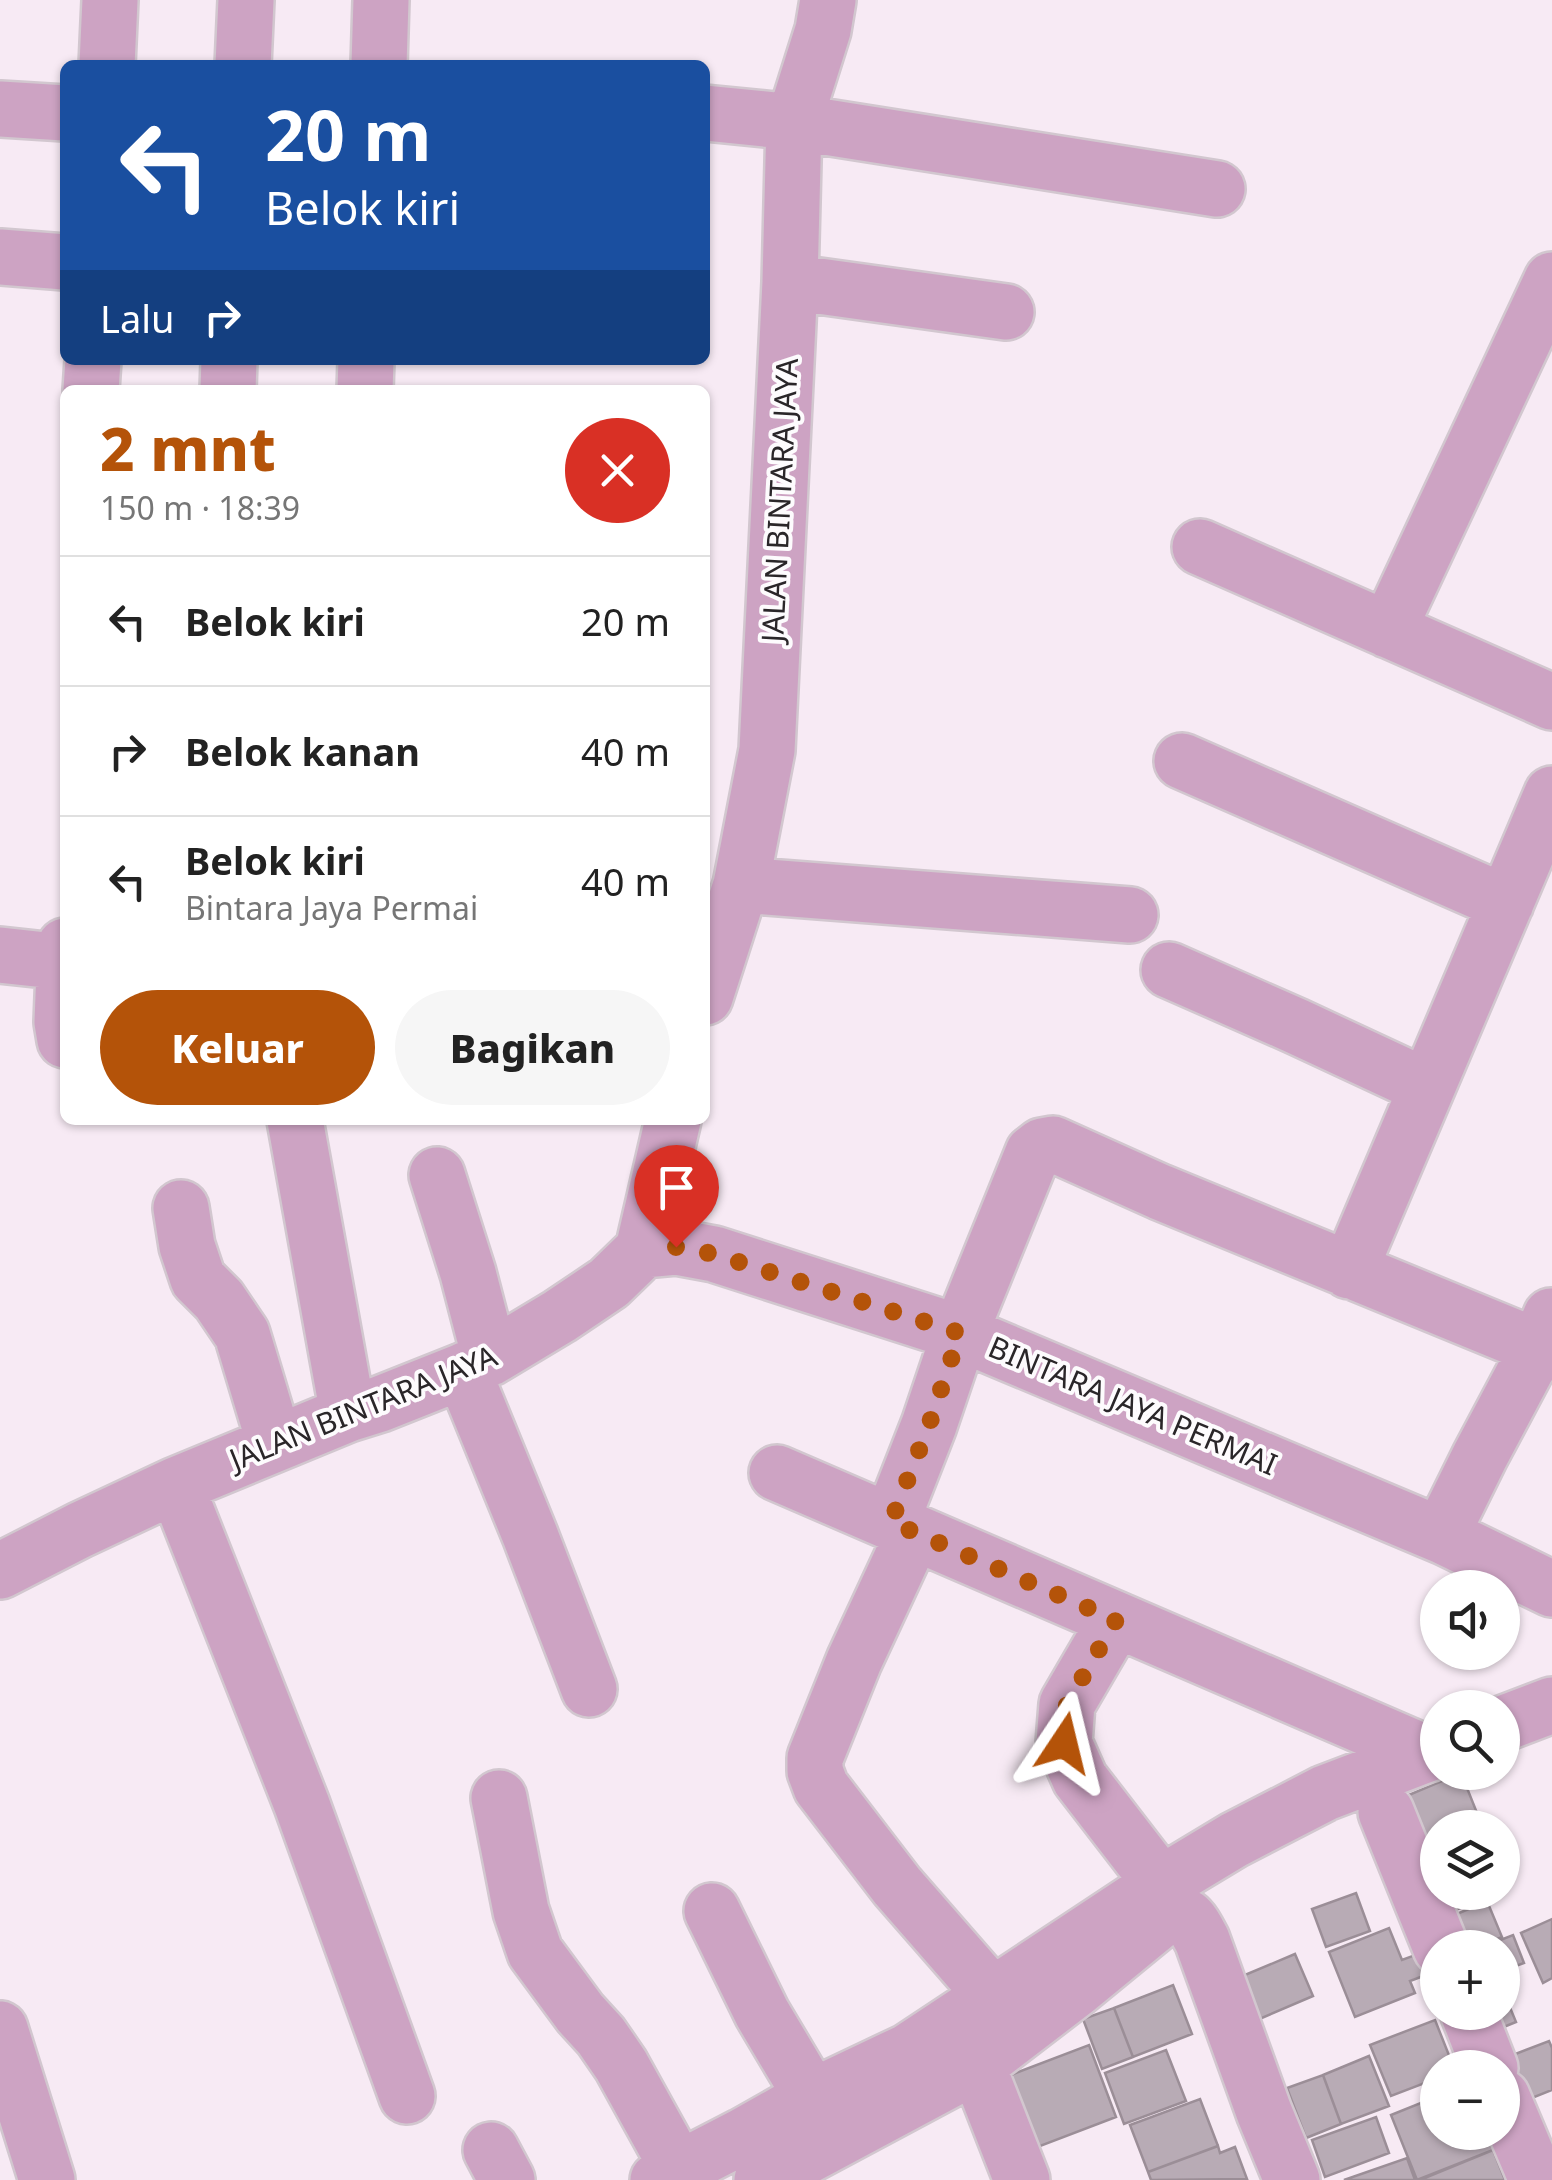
<!DOCTYPE html>
<html lang="id">
<meta charset="utf-8">
<style>
:root{--surface:#fff;--page:#f6f6f6;--text:#222;--muted:#767676;--line:#e0e0e0;--accent:#b45309}
body{margin:0;font-family:"Noto Sans",sans-serif;background:var(--page);color:var(--text);height:100vh;display:flex;flex-direction:column;font-size:38px;white-space:nowrap}
*{box-sizing:border-box;margin:0}
p{font-size:32px;color:var(--muted)}
.icon{flex:none;width:55px;height:55px;fill:none;stroke:currentColor;stroke-width:2;stroke-linecap:round;stroke-linejoin:round}
.map{position:relative;flex:1;overflow:hidden}
.drawer{position:absolute;left:60px;top:385px;width:650px;height:740px;display:flex;flex-direction:column;background:var(--surface);border-radius:15px;box-shadow:0 2px 8px #0004}
.drawer>*{flex:none}
.guide{position:absolute;left:60px;top:60px;width:650px;height:305px;border-radius:15px;box-shadow:0 2px 8px #0004;background:#1a4fa0;color:#fff;overflow:hidden}
.controls{position:absolute;left:1420px;top:1570px;display:grid;gap:20px}
.controls a{display:grid;place-items:center;width:100px;height:100px;border-radius:50%;background:var(--surface);box-shadow:0 2px 8px #0004;font-size:50px}
.pin{position:absolute;display:grid;place-items:center;width:85px;height:85px;color:#fff;margin:-102px -42px;border-radius:50% 50% 50% 0;rotate:-45deg;box-shadow:0 0 10px #0007}
.pin .icon{rotate:45deg}
.me{position:absolute;width:110px;margin:-55px;rotate:10deg;stroke-linejoin:round;filter:drop-shadow(0 0 8px #0008)}
.turn{display:flex;align-items:center;gap:35px;height:210px;padding:0 40px;font-size:45px}
.turn .icon{width:130px;height:130px;stroke-width:2.5}
.turn b{display:block;font-size:70px;line-height:85px}
.then{display:flex;align-items:center;height:95px;padding:0 40px;background:#0003;gap:20px;font-size:38px}
.round{display:grid;place-items:center;flex:none;width:105px;height:105px;border-radius:52px;background:var(--page)}
.overview{display:flex;align-items:center;justify-content:space-between;height:170px;padding:0 40px}
h1{font-size:60px;font-weight:800;line-height:75px;color:var(--accent)}
.button{display:flex;gap:20px;margin-top:auto;padding:20px 40px}
.button a{flex:1;height:115px;border-radius:60px;background:var(--accent);color:#fff;font-size:40px;font-weight:800;line-height:115px;text-align:center}
.button a+a{background:var(--page);color:var(--text)}
ul{padding:0;list-style:none}
li{display:flex;align-items:center;gap:30px;height:130px;padding:0 40px;border-top:2px solid var(--line)}
li div{flex:1}
li b{display:block;font-size:38px}
li em{font-style:normal}
.map>svg:first-child{display:block}
.building{fill:#b8abb5;stroke:#9b8e97;stroke-width:2.5}
.lines{fill:none;stroke-linecap:round;stroke-linejoin:round}
.minor-casing{stroke:#d2c7cf;stroke-width:60}
.minor{stroke:#cda3c3;stroke-width:55}
.route{stroke:#b45309;stroke-width:18;stroke-dasharray:0 32.4}
.labels{text-anchor:middle;dominant-baseline:central;stroke-width:8;stroke-linejoin:round;paint-order:stroke}
.street-label{font-size:30px;fill:#2a2629;stroke:#fdfbfd}
</style>
<div class="map">
<svg width="1552" height="2180" viewBox="0 0 1552 2180">
<rect width="100%" height="100%" fill="#f7eaf4"/>
<!-- building -->
<path class="building" d="M1461,1773l22,55h-45v32l-15,6 -26,-66z
M1438,1892h20l5,15 -25,10z
M1458,1892h42l-37,15z
M1356,1893l14,38 -44,16 -14,-38z
M1487,1901l15,36 -26,11h-21l-12,-28z
M1552,1919v59l-9,5 -22,-50z
M1389,1928l13,32 16,-6 8,21 -16,6 5,12 -60,24 -26,-65z
M1513,1935l11,28 -22,8v-23h-22z
M1295,1954l18,42 -63,27 -17,-43z
M1173,1985l19,49 -59,23 -19,-49z
M1502,1988l14,34 -27,11 -8,-21h21z
M1114,2008l19,49 -31,12 -19,-50z
M1435,2020l19,48h-16v10l-47,18 -21,-51z
M1549,2041l3,7v42l-30,12 -17,-44z
M1089,2045l27,72 -81,31 -27,-72z
M1166,2050l20,51 -62,23 -19,-51z
M1369,2056l20,50 -48,18 -18,-49z
M1323,2075l18,49 -35,14 -19,-50z
M1438,2096v36h48l7,18 -76,30 -26,-65z
M1200,2099l18,47 -70,26 -18,-47z
M1376,2117l13,36 -64,24 -13,-37z
M1218,2146l2,7 15,-6 12,32 -96,1 -3,-8z
M1493,2150l12,30h-85z
M1407,2158l8,22h-71z"/>
<g class="lines">
<defs>
<path id="minor" d="M107,65l3,-65
M243,65l3,-65
M379,65l2,-65
M0,109l65,4
M705,113l89,9 423,67
M0,257l65,5
M790,282l216,30
M91,390l2,-30
M228,390l1,-30
M365,390l1,-30
M1200,547l352,155
M1388,630l164,-350
M1182,761l324,142
M741,885l389,30
M65,946l-3,76 3,18
M0,955l64,7
M1169,970l127,56 131,61
M705,997l36,-112 26,-135 23,-468 4,-160 29,-92 5,-30
M295,1120l53,294
M437,1175l31,98 22,85
M181,1208l6,38 11,33 21,21 23,34 33,110
M643,1250l33,-3 38,7 246,79 485,204 107,52
M1349,1271l203,-477
M463,1371l67,164 59,154
M777,1473l651,281
M176,1485l126,320 105,291
M891,1522l38,-97 31,-92 73,-180 9,-7 11,-2 107,48 392,161
M914,1532l-60,129 -39,97v13l6,16 76,99 96,110
M1441,1535l39,-79 58,-109 13,-31
M0,1571l80,-41 96,-45 172,-71 32,-10 83,-33 27,-13 70,-42 49,-33 34,-33 30,-130
M1116,1620l-49,84 -3,39 16,36 81,105
M1502,1724l50,-19
M499,1798l22,113 14,41 45,61 21,23 20,29 58,105
M1386,1812l55,136
M712,1911l50,102 50,84
M1468,2012l22,56
M0,2029l47,151
M977,2065l45,115
M1502,2097l35,83
M491,2150l16,30
M658,2180l85,-44 69,-39 97,-46 252,-167 73,-44 91,-47 113,-43
M762,2180l215,-115 98,-75 89,-73c22,-10 28,5 38,23l62,172 28,68"/>
</defs>
<!-- minor casing -->
<use href="#minor" class="minor-casing"/>
<!-- minor -->
<use href="#minor" class="minor"/>
</g>
<g class="lines">
<!-- route -->
<path class="route" d="M676,1247l38,7 246,79 -31,92 -38,97 225,98 -49,84 -3,39"/>
</g>
<g class="labels">
<!-- street labels -->
<g class="street-label">
<text transform="translate(779 500) rotate(-87)">JALAN BINTARA JAYA</text>
<text transform="translate(1133 1405) rotate(23)">BINTARA JAYA PERMAI</text>
<text transform="translate(363 1407) rotate(-22)">JALAN BINTARA JAYA</text>
</g>
</g>
</svg>
<div class="controls">
<a><svg class="icon" aria-label="sound" viewBox="0 0 24 24"><path d="M4 9h4l5-4v14l-5-4H4zM17 9q2 3 0 6"/></svg></a>
<a><svg class="icon" aria-label="search" viewBox="0 0 24 24"><circle cx="10" cy="10" r="6"/><path d="M15 15l6 6"/></svg></a>
<a><svg class="icon" aria-label="layers" viewBox="0 0 24 24"><path d="M12 4l9 5-9 5-9-5zM3 14l9 5 9-5"/></svg></a>
<a>+</a>
<a>−</a>
</div>
<div class="pin" style="left:676px;top:1247px;background:#d93025"><svg class="icon" aria-label="arrive" viewBox="0 0 24 24"><path d="M6 21V4h12l-3 4 3 4H6"/></svg></div>
<svg class="me" style="left:1064px;top:1743px" viewBox="-20 -20 40 40"><path d="M0-17L14 15 0 8-14 15z" fill="#b45309" stroke="#fff" stroke-width="4"/></svg>
<div class="guide">
<div class="turn"><svg class="icon" aria-label="left" viewBox="0 0 24 24"><path d="M17 20v-9H6M10 6l-5 5 5 5"/></svg><div><b>20 m</b>Belok kiri</div></div>
<div class="then">Lalu<svg class="icon" aria-label="right" viewBox="0 0 24 24"><path d="M7 20v-9h11M14 6l5 5-5 5"/></svg></div>
</div>
<section class="drawer">
<div class="overview"><div><h1>2 mnt</h1><p>150 m · 18:39</p></div><a class="round" style="background:#d93025;color:#fff"><svg class="icon" aria-label="close" viewBox="0 0 24 24"><path d="M6 6l12 12M18 6L6 18"/></svg></a></div>
<ul>
<li><svg class="icon" aria-label="left" viewBox="0 0 24 24"><path d="M17 20v-9H6M10 6l-5 5 5 5"/></svg><div><b>Belok kiri</b></div><em>20 m</em></li>
<li><svg class="icon" aria-label="right" viewBox="0 0 24 24"><path d="M7 20v-9h11M14 6l5 5-5 5"/></svg><div><b>Belok kanan</b></div><em>40 m</em></li>
<li><svg class="icon" aria-label="left" viewBox="0 0 24 24"><path d="M17 20v-9H6M10 6l-5 5 5 5"/></svg><div><b>Belok kiri</b><p>Bintara Jaya Permai</p></div><em>40 m</em></li>
</ul>
<div class="button"><a>Keluar</a><a>Bagikan</a></div>
</section>
</div>
